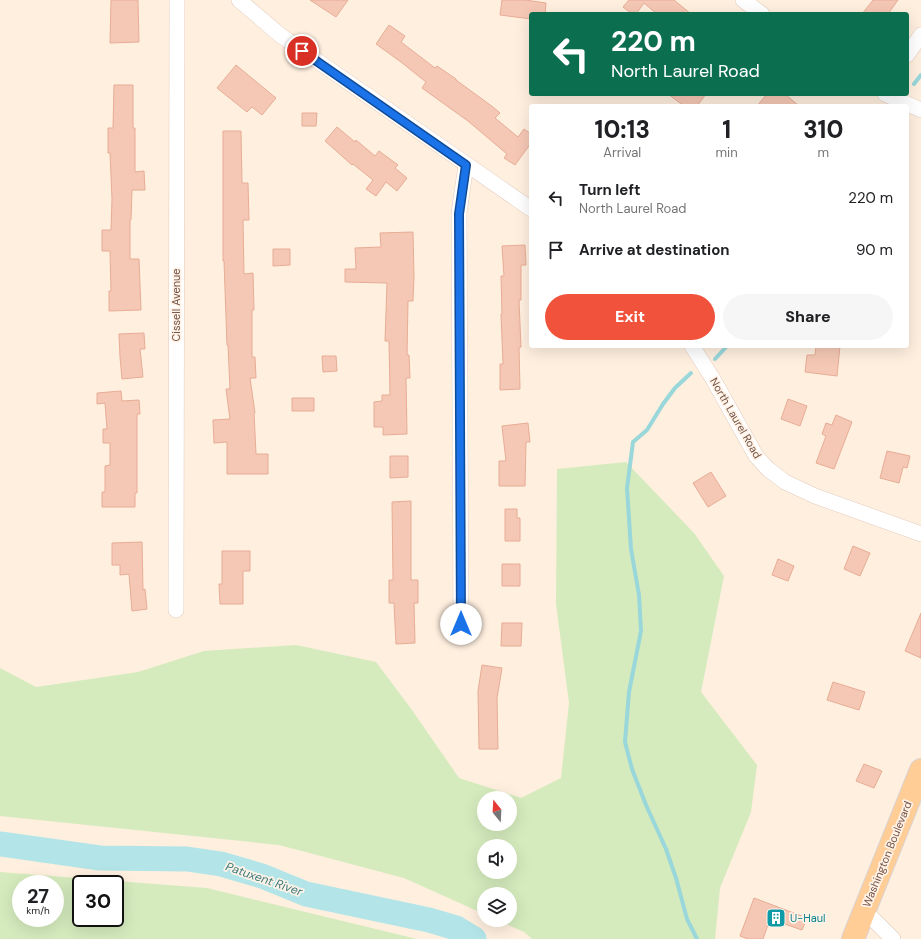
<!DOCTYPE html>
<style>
:root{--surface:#fff;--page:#f6f6f6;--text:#202124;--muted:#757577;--accent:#f0523c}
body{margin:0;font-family:"DM Sans",sans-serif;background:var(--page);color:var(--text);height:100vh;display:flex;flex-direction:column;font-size:15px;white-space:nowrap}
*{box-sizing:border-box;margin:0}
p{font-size:13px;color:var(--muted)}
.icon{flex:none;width:22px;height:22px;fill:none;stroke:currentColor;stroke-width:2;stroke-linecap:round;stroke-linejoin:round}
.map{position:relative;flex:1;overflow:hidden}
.details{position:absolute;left:529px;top:104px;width:380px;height:244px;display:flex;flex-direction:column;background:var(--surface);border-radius:4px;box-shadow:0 4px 16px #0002}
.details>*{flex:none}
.guide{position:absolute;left:529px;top:12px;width:380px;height:84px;border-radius:4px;box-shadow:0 4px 16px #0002;background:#0b6e4f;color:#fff;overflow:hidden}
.needle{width:26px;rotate:342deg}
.buttons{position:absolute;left:477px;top:791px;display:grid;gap:8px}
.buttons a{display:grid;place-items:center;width:40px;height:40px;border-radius:50%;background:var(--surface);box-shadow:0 4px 16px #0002;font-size:20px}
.speed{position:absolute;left:12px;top:875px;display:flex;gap:8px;font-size:20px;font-weight:700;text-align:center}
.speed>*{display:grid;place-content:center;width:52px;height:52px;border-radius:50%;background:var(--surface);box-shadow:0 4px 16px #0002;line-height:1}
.speed small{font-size:10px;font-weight:400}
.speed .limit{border:2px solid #111;border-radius:6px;background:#fff;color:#111}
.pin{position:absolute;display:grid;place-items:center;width:34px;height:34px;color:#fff;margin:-17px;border:2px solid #fff;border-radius:50%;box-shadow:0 1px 4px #0007}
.me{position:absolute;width:44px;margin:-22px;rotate:0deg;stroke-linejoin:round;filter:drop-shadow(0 0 3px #0008)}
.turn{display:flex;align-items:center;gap:14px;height:84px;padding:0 16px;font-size:18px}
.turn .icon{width:52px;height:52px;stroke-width:2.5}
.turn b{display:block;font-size:28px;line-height:34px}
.eta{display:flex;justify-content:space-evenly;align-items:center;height:68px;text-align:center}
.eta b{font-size:24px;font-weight:800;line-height:28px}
.cta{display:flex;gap:8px;margin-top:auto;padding:8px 16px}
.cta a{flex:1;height:46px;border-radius:24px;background:var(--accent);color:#fff;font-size:16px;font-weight:800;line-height:46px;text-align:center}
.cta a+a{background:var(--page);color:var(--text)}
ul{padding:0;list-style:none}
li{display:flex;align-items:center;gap:12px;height:52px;padding:0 16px}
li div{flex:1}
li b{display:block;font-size:15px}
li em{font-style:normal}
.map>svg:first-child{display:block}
.green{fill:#d5ebbd;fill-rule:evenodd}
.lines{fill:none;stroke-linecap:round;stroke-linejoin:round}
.stream{stroke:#99d7da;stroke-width:4}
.river{stroke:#b3e5e8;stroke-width:25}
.building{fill:#f5c8b5;stroke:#e8ac95}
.street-casing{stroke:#e4ccbe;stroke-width:16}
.primary-casing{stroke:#dbd2cf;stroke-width:24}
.street{stroke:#fff;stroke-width:15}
.primary{stroke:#ffcd95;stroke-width:22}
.route-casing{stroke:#114b97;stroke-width:10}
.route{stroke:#1a73e8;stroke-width:7}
.labels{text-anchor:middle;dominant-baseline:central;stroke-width:3.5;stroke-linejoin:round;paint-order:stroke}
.street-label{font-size:11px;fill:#755246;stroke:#fff3e7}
.culture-label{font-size:11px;fill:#0d838f;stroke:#fff3e7;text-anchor:start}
.water-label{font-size:12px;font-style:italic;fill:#39787c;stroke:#fff3e7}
</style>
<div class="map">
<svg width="921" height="939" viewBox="0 0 921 939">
<rect width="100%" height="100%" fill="#feefdf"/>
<!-- green -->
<path class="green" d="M626,462l68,71 30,43 -23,116 56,73 -6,47 -31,76 -5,51h-183l-8,-7 -27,-12h13v-26h-26v20l-80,-36 -125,-33 -279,-29v-148l36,19 102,-15 66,-21 92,-6 80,17 36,48 47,68 62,20 40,-20 8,-75 -13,-99 1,-135zM484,798h26v26h-26zM484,846h26v26h-26z
M0,872l207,16 210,51h-417zM21,884h34v34h-34zM81,884h34v34h-34z"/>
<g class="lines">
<!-- stream -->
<path class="stream" d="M914,84l7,-9
M715,359l12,-13
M691,373l-16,15 -12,16 -16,26 -14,12 -6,46 4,61 8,46 2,36 -12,61 -4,50 7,27 14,36 20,44 10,29 11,41 10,20"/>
<!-- river -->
<path class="river" d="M0,844l100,14 87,1 34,5 41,12 44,18 123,26 27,8 18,11"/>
</g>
<!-- building -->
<path class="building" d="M111,0h27l1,42 -29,1z
M310,0h38l-12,17z
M502,0h23l21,3 -1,11h-14v5l-31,-4z
M629,0h45l17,14h-34l-13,-11 -8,11h-4l-9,-7z
M873,0h25l-10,14h-26z
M389,25l16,11 -4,6 34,26 2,-2 19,13v1l37,27 7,6 -5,5 23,19 6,-8 7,5v9l-16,22 -11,-7 3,-4 -39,-33 -46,-33 4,-6 -25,-20 -25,-18z
M236,65l40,33 -14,17 -10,-8 -5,5 -30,-24z
M114,85h19v43h2v44l9,-1 1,19h-13l-1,30h-1v39h9l2,51 -32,1v-20h2l-1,-40h-8v-21h9l1,-31 -2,-46h-2v-25h5z
M668,94h38l-9,12h-13z
M767,94h18l14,12h-42z
M302,113h15l-1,13h-14z
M337,127l18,15 1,-2 19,16 4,-5 19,14 -3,3 12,10 -10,13 -11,-9 -10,14 -10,-7 7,-9 -20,-16 -1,1 -27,-24z
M223,131h18l1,52h6l1,37h-6l1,54 9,-1 1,37h-2v47h3l1,21h-6l5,35h-1l2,41h12v20h-41v-32l-13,1 -1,-23 17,-1 -4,-30h4l-2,-44h-1l-3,-84h-1z
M413,232l1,44 -1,25h-5l-1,54h2l1,23h-4l1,56 -24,1v-8h-9v-25l8,-1v-6h8l-1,-54h-4l2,-58 -42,-1v-13h11l-1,-21 26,-1 -1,-14z
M525,245l1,20h-5v35h-2l2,47 -2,1 1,41 -20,1v-26h3l-2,-50h1l-1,-38h3l-2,-30z
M273,249h17v16l-17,1z
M144,333l1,16h-5l3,28 -21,2 -2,-22 -1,-23z
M816,346h24l-3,30 -32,-4 2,-17h8z
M322,356h14l1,15 -14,1z
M121,391l1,10 17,-1 1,14h-3v79h-2v14h-33v-15h3v-26l5,-1v-22h-7v-14h4l-2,-26 -8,1v-11z
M292,398h22v13h-22z
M788,399l19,7 -7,20 -19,-7z
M836,415l16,7 -18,47 -18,-6 10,-27 -4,-2 4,-11 6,2z
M528,423l2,19h-4l-1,44h-26v-25h7l-4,-35z
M887,451l23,5 -3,12 -4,-1 -4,16 -19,-5z
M390,456h18v21l-18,1z
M711,472l15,24 -18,11 -15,-24z
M411,501v79h7v23h-4l1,40 -19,1 -2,-41h-5v-23h4l-1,-78z
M505,509h12v9h3v23h-15z
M142,542l1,48 2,-1 2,20 -15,2 -3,-37 -9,1v-10h-8v-22z
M853,546l17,7 -10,23 -16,-7z
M222,551h28v20h-7v33h-23l-1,-20h3z
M778,559l16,7 -6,15 -16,-6z
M502,564h18v22h-18z
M921,613v45l-16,-7z
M502,623h20l-1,23h-20z
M482,665l20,3 -5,30 1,51h-19l-1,-58z
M833,682l32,10 -6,18 -32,-10z
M864,764l18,7 -8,17 -18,-7z
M754,898l53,20 -5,12 -32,-11 -7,20h-15l-8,-3z"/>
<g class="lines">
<defs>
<path id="street" d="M239,0l41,35 251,174
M743,0l19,14
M907,55l14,-20
M885,94l36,16
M692,346l21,33 43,77 12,13 17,13 30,14 106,38
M176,610l1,-610
M461,624l-2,-411 7,-48
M864,910l29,29"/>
<path id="primary" d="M853,939l68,-169"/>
</defs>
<!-- street casing -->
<use href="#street" class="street-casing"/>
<!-- primary casing -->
<use href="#primary" class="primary-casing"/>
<!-- street -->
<use href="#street" class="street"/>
<!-- primary -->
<use href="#primary" class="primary"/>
</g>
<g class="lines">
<defs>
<path id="route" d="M302,51l164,114 -7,49 2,410"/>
</defs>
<!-- route casing -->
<use href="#route" class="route-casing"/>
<!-- route -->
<use href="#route" class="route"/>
</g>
<!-- icons -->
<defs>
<symbol id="building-square" viewBox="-11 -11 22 22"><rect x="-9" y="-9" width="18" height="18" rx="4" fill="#0f9aa8" stroke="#fff3e7"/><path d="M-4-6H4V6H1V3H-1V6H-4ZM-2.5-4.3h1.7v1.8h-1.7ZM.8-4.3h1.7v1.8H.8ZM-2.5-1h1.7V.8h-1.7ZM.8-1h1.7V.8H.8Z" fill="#fff"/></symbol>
</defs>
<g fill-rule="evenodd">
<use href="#building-square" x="765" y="907" width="22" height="22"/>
</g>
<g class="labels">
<!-- street labels -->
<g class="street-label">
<text transform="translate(176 305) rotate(-90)">Cissell Avenue</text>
<text transform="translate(736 418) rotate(60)">North Laurel Road</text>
<text transform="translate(887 854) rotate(-68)">Washington Boulevard</text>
</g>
<!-- culture labels -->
<g class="culture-label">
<text x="790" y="918">U-Haul</text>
</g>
<!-- water labels -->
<g class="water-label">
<text transform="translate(264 879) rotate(19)">Patuxent River</text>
</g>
</g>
</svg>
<div class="buttons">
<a><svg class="needle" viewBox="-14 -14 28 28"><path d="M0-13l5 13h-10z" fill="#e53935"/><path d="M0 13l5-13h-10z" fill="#757577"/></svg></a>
<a><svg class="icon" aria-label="sound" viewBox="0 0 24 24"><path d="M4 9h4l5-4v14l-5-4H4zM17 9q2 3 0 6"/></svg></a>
<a><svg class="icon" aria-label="layers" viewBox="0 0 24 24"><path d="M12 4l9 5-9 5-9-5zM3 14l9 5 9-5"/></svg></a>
</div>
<div class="speed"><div>27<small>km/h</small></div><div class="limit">30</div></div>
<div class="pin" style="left:302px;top:51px;background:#d93025"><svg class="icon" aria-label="arrive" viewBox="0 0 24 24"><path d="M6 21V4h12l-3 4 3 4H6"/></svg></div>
<svg class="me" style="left:461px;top:624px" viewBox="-20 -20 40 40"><circle r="19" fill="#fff"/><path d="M0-13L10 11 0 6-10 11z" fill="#1a73e8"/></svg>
<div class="guide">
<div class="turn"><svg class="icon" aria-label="left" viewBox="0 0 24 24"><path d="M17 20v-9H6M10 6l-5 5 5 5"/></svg><div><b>220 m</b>North Laurel Road</div></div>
</div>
<section class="details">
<div class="eta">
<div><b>10:13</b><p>Arrival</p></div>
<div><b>1</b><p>min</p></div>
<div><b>310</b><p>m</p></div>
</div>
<ul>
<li><svg class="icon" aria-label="left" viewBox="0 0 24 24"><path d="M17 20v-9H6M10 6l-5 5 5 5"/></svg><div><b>Turn left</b><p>North Laurel Road</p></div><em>220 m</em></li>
<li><svg class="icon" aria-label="arrive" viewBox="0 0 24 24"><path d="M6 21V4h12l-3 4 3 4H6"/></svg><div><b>Arrive at destination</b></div><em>90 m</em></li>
</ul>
<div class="cta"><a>Exit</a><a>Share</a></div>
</section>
</div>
